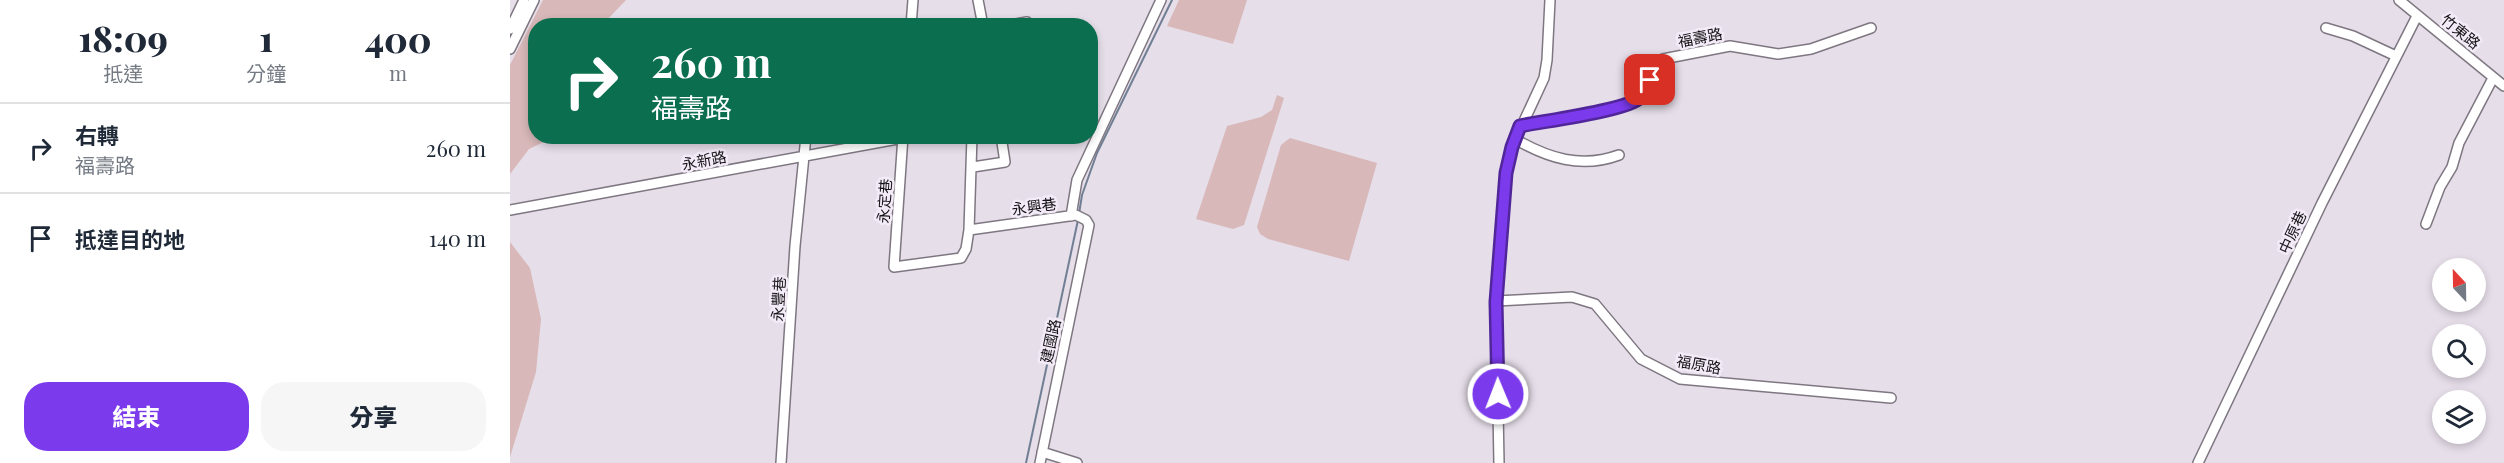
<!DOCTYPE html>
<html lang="zh-TW">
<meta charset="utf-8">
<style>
:root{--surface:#fff;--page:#f6f6f7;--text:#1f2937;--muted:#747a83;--line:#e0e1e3;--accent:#7c3aed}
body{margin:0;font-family:"Playfair Display","Noto Sans TC",serif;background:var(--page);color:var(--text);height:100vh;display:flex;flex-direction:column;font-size:22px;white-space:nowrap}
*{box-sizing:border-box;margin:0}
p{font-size:20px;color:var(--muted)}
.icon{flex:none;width:33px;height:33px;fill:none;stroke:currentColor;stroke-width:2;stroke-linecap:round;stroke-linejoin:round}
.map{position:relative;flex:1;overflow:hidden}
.side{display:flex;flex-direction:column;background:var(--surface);width:510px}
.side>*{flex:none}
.top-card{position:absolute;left:18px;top:18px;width:570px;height:126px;border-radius:24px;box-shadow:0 3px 9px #0003;background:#0b6e4f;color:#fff;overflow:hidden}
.needle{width:39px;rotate:338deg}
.controls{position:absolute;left:1922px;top:258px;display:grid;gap:12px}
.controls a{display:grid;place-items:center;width:54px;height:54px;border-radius:50%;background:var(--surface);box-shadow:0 3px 9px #0003;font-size:30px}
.pin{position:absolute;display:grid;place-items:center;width:51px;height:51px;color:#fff;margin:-26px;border-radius:12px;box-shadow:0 3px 9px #0006}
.me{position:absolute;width:66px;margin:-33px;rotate:359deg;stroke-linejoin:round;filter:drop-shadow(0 0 4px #0008)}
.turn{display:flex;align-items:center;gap:21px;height:126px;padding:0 24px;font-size:27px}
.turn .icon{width:78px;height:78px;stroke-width:2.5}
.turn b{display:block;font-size:42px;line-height:51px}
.eta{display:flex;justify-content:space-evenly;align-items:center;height:102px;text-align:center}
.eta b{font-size:36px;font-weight:800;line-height:42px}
.action{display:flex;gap:12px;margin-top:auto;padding:12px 24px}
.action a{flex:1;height:69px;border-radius:24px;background:var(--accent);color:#fff;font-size:24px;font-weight:800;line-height:69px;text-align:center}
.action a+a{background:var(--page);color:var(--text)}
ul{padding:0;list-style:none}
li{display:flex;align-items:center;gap:18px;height:90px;padding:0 24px;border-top:2px solid var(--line)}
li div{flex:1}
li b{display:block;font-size:22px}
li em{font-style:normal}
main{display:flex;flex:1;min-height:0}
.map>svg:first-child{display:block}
.green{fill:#d8b8b9}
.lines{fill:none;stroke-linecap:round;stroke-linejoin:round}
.stream{stroke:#707f94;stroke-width:2}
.minor-casing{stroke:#7e7781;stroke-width:12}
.minor{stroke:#fff;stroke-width:9}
.route-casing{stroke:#51269a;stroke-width:15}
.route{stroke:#7c3aed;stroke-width:10}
.labels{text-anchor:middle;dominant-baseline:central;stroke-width:5;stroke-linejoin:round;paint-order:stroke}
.street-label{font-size:15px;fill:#161317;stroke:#f3ebf7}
</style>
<main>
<section class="side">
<div class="eta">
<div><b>18:09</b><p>抵達</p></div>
<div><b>1</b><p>分鐘</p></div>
<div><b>400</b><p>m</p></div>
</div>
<ul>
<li><svg class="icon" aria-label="right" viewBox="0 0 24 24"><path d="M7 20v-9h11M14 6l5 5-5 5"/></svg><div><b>右轉</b><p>福壽路</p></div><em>260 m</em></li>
<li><svg class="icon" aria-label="arrive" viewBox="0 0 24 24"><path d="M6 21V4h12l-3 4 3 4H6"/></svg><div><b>抵達目的地</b></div><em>140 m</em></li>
</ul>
<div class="action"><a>結束</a><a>分享</a></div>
</section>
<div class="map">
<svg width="1994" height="463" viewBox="0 0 1994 463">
<rect width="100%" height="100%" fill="#e6dee9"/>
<!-- green -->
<path class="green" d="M33,0h83l-22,23 1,2 -69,1v110l18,1 -25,12 -19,25v-109z
M669,0h68l-14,44 -66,-18z
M767,95l7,3 -40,127 -11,4 -37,-10 31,-93 34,-9 11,-7z
M780,138l87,25 -28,98 -81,-22 -8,-5 -3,-7 24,-82z
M0,242l20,26 11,51 -5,53 -26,85z"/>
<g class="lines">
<!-- stream -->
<path class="stream" d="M569,214l3,-19 15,-42 75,-153
M516,463l52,-243"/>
<defs>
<path id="minor" d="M468,0l5,26
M1889,0l105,86
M401,26l2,-26
M493,26l24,-4
M1816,28l27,8 43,20
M0,29l14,-29
M0,49l24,-49
M1010,126c23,-4 103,-16 118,-28 12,-10 15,-27 25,-39l67,-13 48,8 33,-5 60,-21
M393,136l-9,131 67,-9 5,-9 3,-19
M462,136l-3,94 107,-15 10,5 3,5 -49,238
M1005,139c33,19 66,30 104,16
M463,167l32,-5 -4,-26
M0,210l393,-72
M561,216l6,-36 84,-180
M1916,224l14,-37 12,-20 7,-24 34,-65
M986,301l76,-4 23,7 46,55 39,20 211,19
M532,452l35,11
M271,463l14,-217 11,-110
M989,463l-3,-162 10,-128 6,-26 32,-69 3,-18 3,-60
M1688,463l124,-260 95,-187"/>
</defs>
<!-- minor casing -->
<use href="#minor" class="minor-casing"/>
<!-- minor -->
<use href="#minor" class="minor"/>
</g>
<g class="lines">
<defs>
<path id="route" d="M988,394l-2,-92 10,-129 6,-26 8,-21c24,-5 102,-15 118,-27 6,-5 9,-12 12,-19"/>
</defs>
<!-- route casing -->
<use href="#route" class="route-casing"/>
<!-- route -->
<use href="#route" class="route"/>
</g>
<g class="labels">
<!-- street labels -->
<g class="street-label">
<text transform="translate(1951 31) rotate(39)">竹東路</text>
<text transform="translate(1190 37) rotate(-11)">福壽路</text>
<text transform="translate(194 160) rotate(-11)">永新路</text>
<text transform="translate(374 201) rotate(-86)">永定巷</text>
<text transform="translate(524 206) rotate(-8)">永興巷</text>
<text transform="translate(1782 232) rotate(-65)">中原巷</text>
<text transform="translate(268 299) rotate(-87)">永豐巷</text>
<text transform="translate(540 341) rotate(-78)">建國路</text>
<text transform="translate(1189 364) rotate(10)">福原路</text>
</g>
</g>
</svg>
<div class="controls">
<a><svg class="needle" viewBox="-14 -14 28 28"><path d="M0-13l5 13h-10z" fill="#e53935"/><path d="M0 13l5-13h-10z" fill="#747a83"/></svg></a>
<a><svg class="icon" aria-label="search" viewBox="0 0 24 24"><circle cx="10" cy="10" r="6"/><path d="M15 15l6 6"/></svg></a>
<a><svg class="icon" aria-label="layers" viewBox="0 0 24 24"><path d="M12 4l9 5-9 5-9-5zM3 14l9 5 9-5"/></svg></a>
</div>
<div class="pin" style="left:1140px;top:80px;background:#d93025"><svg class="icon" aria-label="arrive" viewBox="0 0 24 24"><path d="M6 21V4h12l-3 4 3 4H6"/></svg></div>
<svg class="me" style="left:988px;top:394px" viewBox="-20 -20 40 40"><circle r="17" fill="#7c3aed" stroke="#fff" stroke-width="3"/><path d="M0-11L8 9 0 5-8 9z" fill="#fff"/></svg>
<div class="top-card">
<div class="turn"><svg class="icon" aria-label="right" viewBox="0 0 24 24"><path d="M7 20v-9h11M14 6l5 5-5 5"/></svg><div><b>260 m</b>福壽路</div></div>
</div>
</div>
</main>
